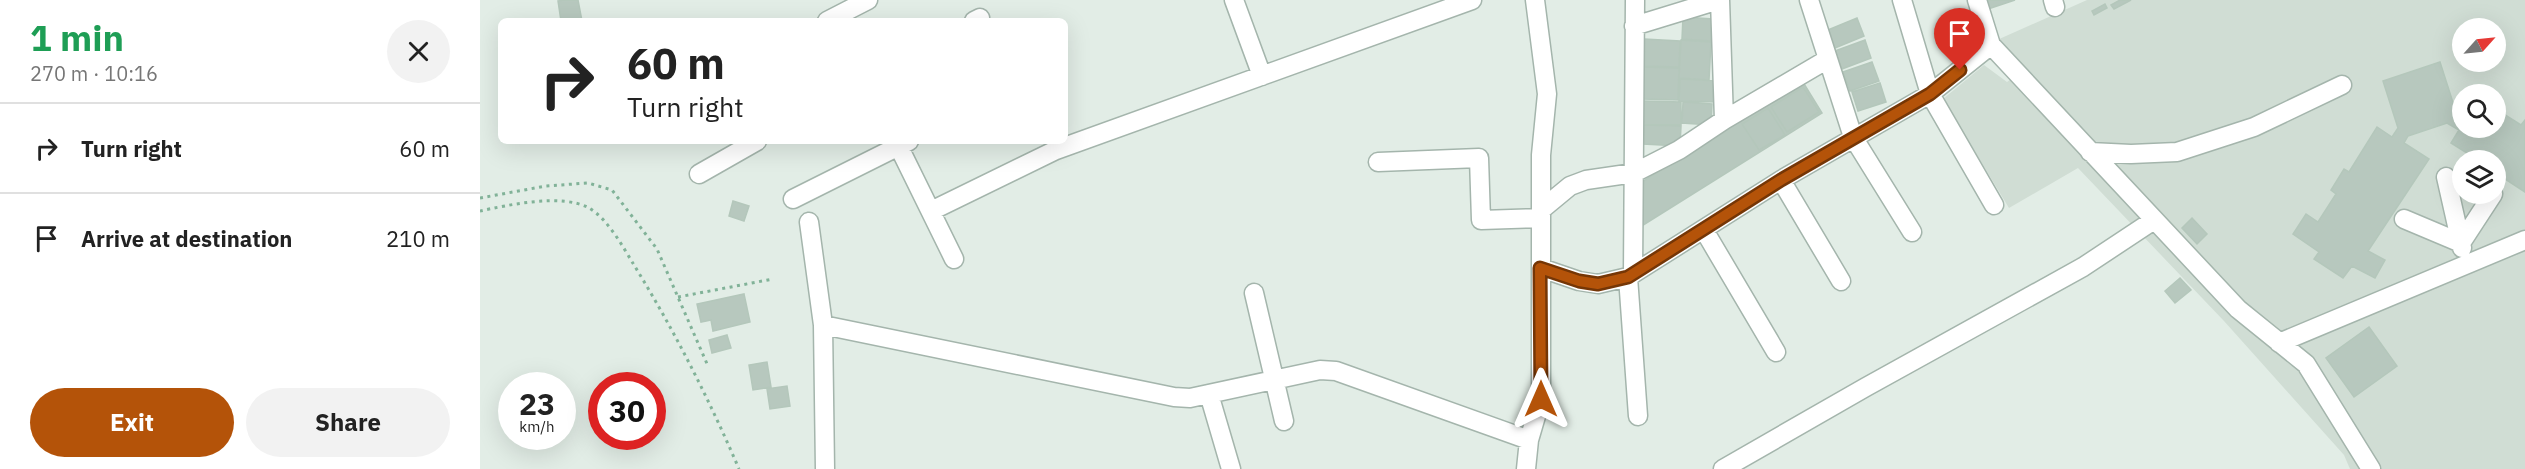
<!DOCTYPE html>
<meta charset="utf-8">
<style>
:root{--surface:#fff;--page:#f2f2f2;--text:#222;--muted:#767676;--line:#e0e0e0;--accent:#b45309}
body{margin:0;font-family:"IBM Plex Sans",sans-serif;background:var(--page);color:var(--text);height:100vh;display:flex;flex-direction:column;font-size:22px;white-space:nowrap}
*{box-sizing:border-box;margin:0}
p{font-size:20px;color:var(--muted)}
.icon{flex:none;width:33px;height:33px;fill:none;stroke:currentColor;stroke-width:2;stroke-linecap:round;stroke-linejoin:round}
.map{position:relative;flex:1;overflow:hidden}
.side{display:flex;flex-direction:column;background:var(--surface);width:480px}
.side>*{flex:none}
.guide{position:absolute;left:18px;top:18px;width:570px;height:126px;border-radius:9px;box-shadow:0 6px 24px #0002;background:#fff;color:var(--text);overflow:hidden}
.needle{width:39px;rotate:63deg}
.fabs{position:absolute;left:1972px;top:18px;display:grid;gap:12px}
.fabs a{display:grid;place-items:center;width:54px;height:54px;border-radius:50%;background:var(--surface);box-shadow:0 6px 24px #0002;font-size:30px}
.speed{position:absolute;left:18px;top:372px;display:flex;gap:12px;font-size:30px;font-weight:700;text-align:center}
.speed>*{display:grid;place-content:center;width:78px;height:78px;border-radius:50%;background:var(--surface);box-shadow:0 6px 24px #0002;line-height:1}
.speed small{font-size:15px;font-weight:400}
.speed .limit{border:9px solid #d22;background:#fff;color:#111}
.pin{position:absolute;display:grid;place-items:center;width:51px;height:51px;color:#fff;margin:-62px -26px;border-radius:50% 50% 50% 0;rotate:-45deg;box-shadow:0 0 6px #0007}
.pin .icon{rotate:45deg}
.me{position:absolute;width:66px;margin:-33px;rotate:0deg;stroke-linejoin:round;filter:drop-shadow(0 0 4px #0008)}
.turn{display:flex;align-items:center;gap:21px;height:126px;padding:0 30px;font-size:27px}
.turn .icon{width:78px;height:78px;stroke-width:2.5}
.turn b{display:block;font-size:42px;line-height:51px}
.round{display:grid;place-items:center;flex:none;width:63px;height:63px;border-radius:32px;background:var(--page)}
.head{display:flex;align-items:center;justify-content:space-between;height:102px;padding:0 30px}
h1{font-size:36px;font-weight:700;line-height:45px;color:#1e9e55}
.cta{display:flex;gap:12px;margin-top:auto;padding:12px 30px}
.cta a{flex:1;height:69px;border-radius:36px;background:var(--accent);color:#fff;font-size:24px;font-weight:700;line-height:69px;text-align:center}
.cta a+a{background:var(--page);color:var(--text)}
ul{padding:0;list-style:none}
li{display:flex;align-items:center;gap:18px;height:90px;padding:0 30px;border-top:2px solid var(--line)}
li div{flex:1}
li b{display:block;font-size:22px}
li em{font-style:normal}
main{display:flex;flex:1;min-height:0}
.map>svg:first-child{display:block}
.built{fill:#d0ddd4;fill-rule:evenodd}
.building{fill:#b7c8be;stroke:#b4c7bb;stroke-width:1.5}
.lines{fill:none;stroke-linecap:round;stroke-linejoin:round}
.minor-casing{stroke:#a4b5ac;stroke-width:21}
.path{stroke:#81b298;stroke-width:3;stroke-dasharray:3 4.5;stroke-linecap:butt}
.minor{stroke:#fff;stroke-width:18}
.route-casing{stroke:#753606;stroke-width:15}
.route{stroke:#b45309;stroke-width:10}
</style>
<main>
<section class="side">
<div class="head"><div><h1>1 min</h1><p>270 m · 10:16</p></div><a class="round"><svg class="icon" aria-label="close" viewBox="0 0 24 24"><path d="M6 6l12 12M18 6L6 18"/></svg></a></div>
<ul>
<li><svg class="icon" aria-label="right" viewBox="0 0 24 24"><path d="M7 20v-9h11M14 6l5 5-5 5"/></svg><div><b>Turn right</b></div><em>60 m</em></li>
<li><svg class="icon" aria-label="arrive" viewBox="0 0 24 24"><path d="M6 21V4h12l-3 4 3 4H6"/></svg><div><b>Arrive at destination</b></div><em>210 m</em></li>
</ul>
<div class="cta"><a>Exit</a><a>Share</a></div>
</section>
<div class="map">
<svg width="2045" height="469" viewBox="0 0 2045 469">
<rect width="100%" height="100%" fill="#e2ede6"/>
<!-- built -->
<path class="built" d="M1607,0h438v469h-175l-6,-14 -120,-134 -146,-153 -69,40 -66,-109 41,-34 23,17 14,-10 -24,-32zM1983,28h33v34h-33zM1983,94h33v34h-33zM1983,160h33v34h-33z"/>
<!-- building -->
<path class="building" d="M85,0h13l4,21h-21l-3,-20z
M1505,0h30l-27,9z
M1640,0h11l-17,9 -3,-4z
M1625,4l2,4 -13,7 -2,-4z
M1203,17l30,2 -2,22 -29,-2z
M1377,18l7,18 -29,12 -7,-18z
M1164,39l36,2 -1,26 -35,-1z
M1201,40l30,2 -2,38 -30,-2z
M1385,40l6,18 -29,11 -7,-18z
M1392,62l7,19 -29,10 -7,-19z
M1960,62l16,50 7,4v12h33v-19l25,16 4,-5v72l-29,-19v-13h-18l-27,-17 8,-13 -12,-7 -39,13 -4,7 25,16 -61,92 17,9 -10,18 -23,-12 -9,12 -29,-19 5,-7 -26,-18 13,-20 12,8 18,-28 -5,-4 13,-21 5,3 28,-45 15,10 6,-9 -15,-47z
M1163,67l36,1 -1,32 -36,-1z
M1200,79l38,2 -1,21 -38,-1z
M1321,79l21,34 -182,114 2,-45z
M1400,83l6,19 -28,9 -6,-19z
M1323,87l16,25 -32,20 -16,-25z
M1164,101l37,1v23h-38z
M1203,102l29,2 -1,21 -29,-2z
M1288,108l17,27 -26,15 -17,-26z
M1164,125l37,1 -1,20 -37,-2z
M253,201l16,5 -5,15 -15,-5z
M1712,218l15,16 -10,10 -15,-16z
M1700,278l11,12 -16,13 -10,-12z
M264,294l6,28 -37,9 -2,-11 -10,2 -4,-18z
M1889,327l28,39 -43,31 -28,-39z
M247,335l4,13 -19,5 -3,-13z
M287,362l4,25 -18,3 -4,-25z
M307,386l3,20 -20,3 -3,-20z"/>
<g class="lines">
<defs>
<path id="minor" d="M754,0l28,76
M1240,0l4,120
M1329,0l44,137 59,95
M1422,0l28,94 64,111
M1497,0l14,45 247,264 68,55 65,105
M1573,0l2,7
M347,21l41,-21
M494,21l6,-3
M1154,26l85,-26
M416,141l58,118
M1610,152l41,2 46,-2 77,-25 88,-42
M898,162l101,-4 2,62 60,-2
M219,174l58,-33
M1966,177l16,71
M1301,180l60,101
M313,199l116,-58
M1061,210l29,-24 16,-6 48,-7 45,-23 45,-30 104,-61
M451,211l125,-61 416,-150
M1924,219l57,24 32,-49
M329,222l14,103 2,144
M1224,230l72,122
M1061,268l38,13 19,3 30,-7 153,-97 149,-86 61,-49
M1153,274l2,-274
M1148,277l10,139
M774,293l30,128
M343,325l351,72 16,1 130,-28 16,1 193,69
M1799,343l246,-103
M729,394l22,75
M1046,469l3,-29 12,-41v-244l6,-61 -12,-94
M1243,469l143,-82 217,-120 71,-47"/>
</defs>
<!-- minor casing -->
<use href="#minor" class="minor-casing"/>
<!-- path -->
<path class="path" d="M0,198l66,-12 42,-3 24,7 45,59 51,117
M0,211c28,-6 82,-18 109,-3 19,11 34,39 45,57 40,65 75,134 105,204
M198,297l95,-18"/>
<!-- minor -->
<use href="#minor" class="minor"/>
</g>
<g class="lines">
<defs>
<path id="route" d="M1061,399l-1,-131 39,13 19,3 30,-7 153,-97 149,-86 30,-24"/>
</defs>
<!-- route casing -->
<use href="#route" class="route-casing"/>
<!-- route -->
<use href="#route" class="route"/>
</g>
</svg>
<div class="fabs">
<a><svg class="needle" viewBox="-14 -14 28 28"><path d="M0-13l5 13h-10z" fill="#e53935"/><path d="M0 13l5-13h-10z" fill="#767676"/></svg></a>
<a><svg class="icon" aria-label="search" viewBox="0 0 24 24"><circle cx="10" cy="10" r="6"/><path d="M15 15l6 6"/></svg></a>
<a><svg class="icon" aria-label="layers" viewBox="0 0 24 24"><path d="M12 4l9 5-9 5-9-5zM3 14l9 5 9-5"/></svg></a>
</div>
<div class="speed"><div>23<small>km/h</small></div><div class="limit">30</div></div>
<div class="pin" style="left:1480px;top:70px;background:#d93025"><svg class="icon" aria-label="arrive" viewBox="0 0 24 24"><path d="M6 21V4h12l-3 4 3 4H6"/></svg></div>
<svg class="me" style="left:1061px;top:399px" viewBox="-20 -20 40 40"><path d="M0-17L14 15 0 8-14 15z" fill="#b45309" stroke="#fff" stroke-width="4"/></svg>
<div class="guide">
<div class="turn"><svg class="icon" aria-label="right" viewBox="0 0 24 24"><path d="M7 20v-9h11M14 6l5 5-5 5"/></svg><div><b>60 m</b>Turn right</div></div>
</div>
</div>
</main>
